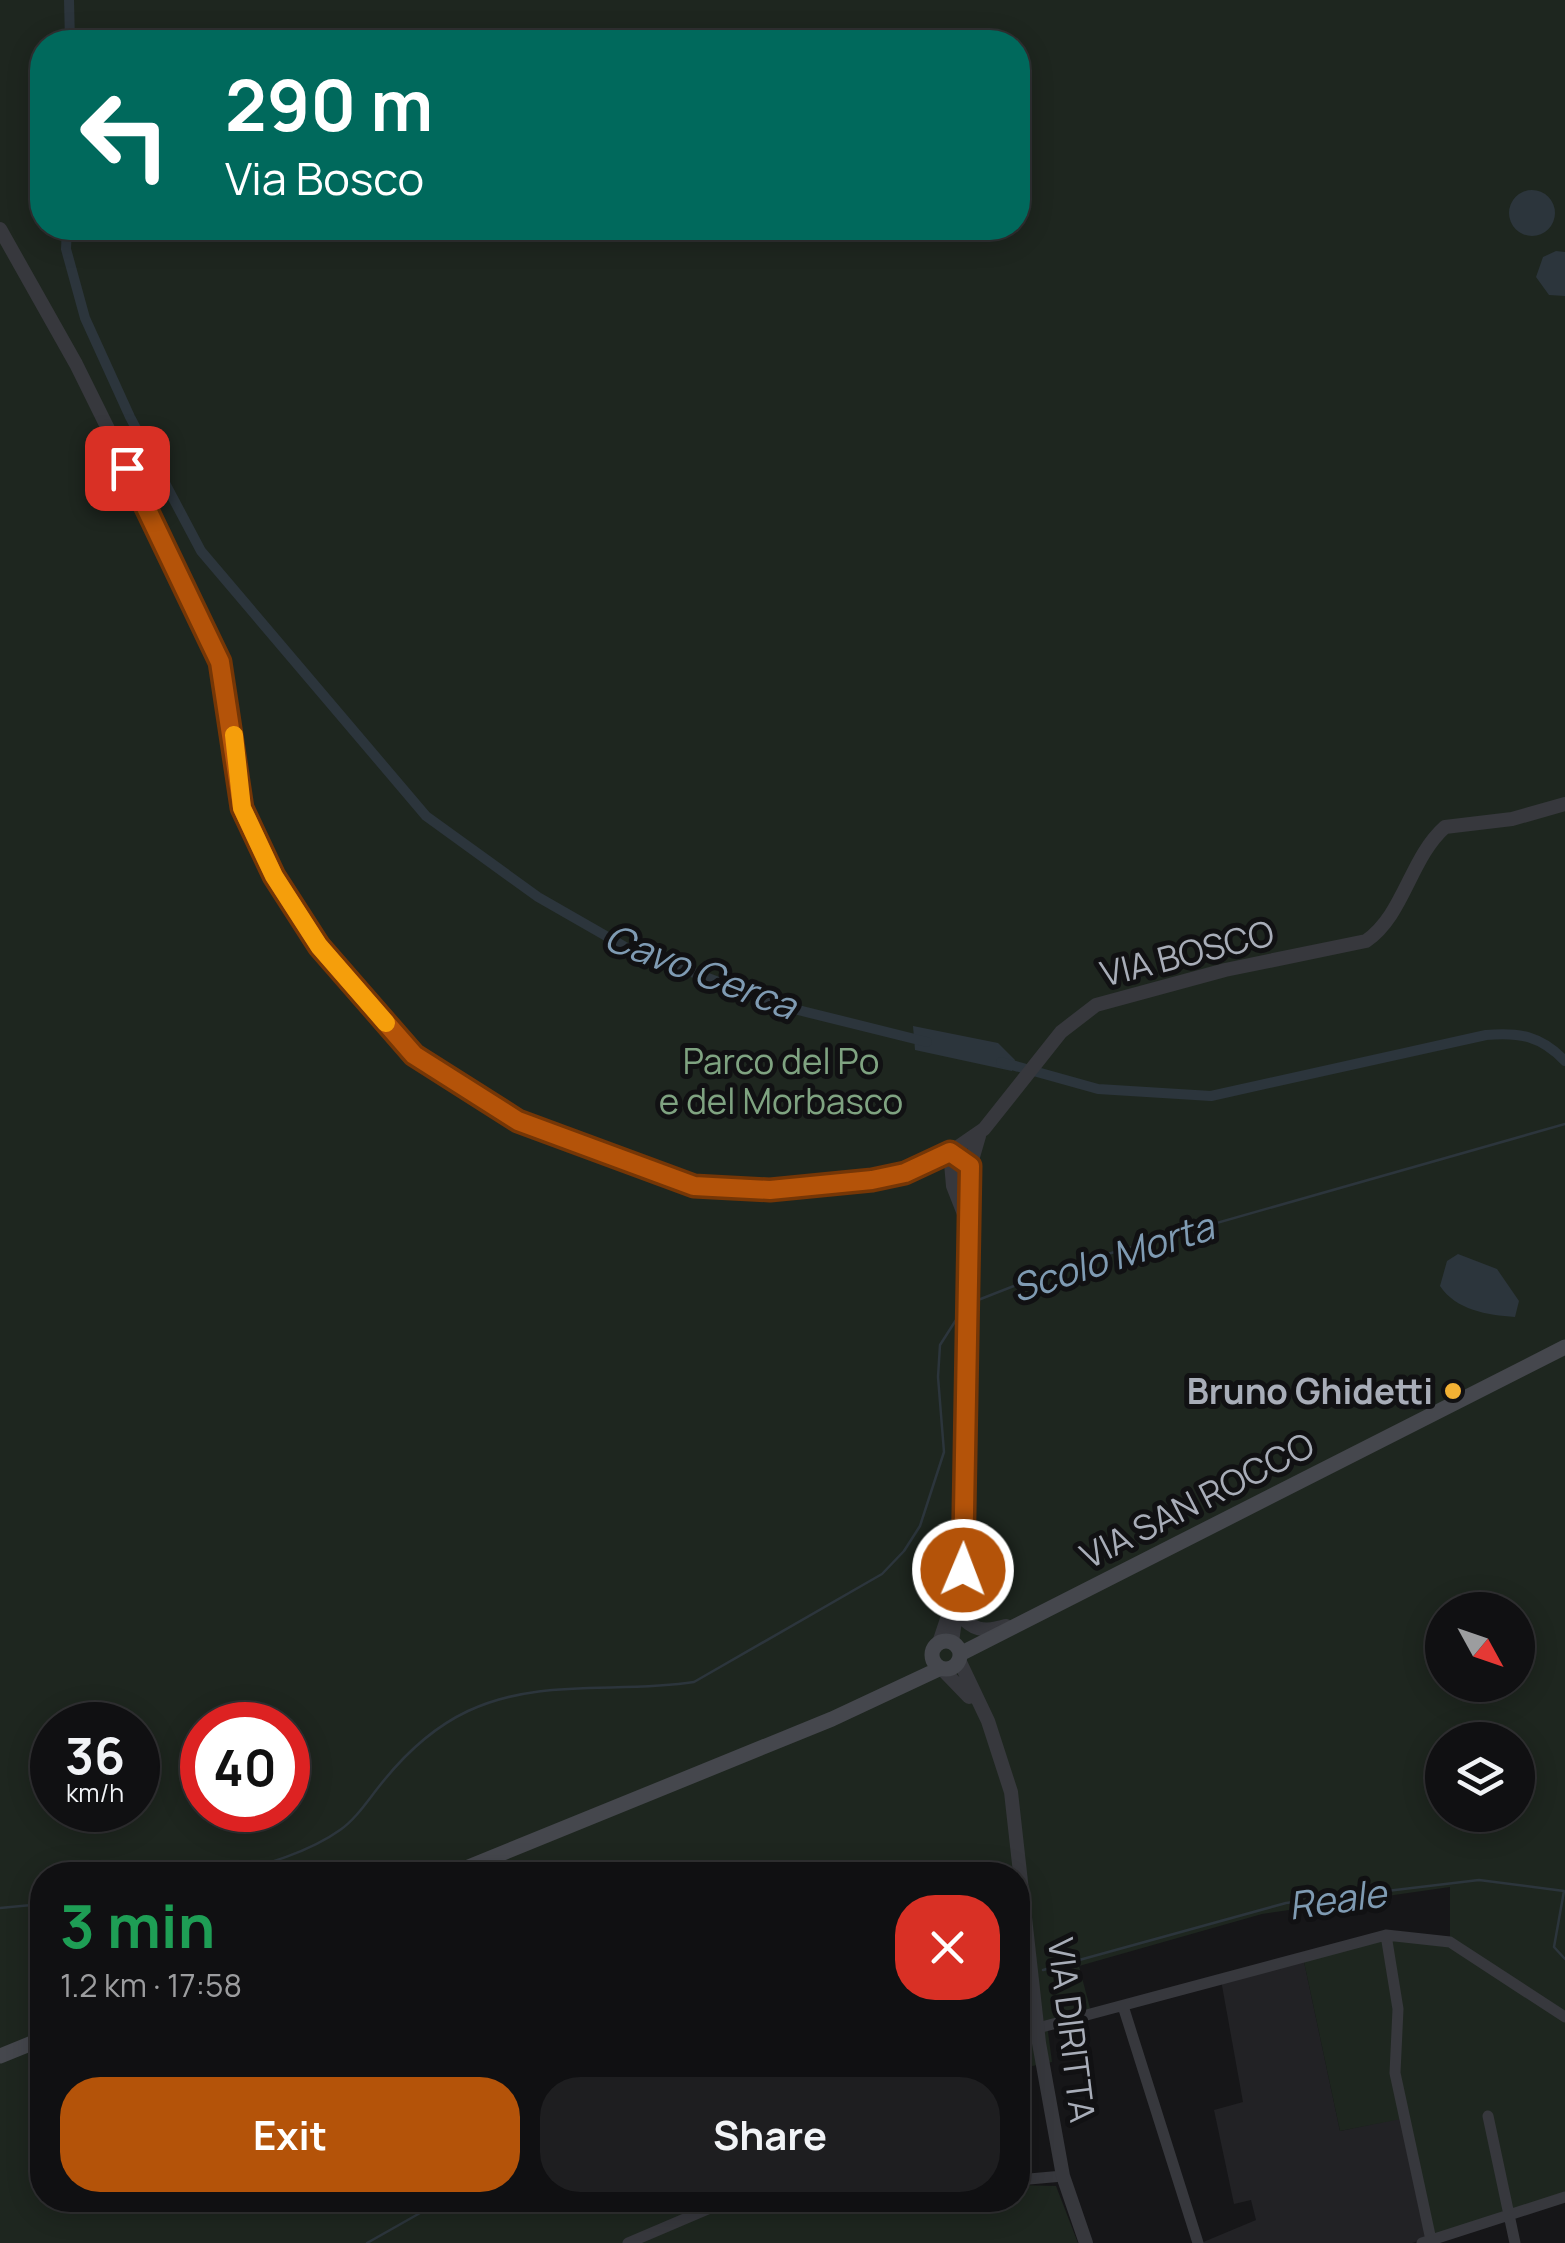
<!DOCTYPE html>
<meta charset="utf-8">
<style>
:root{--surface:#101012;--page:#1e1e20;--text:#f1f3f6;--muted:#9c9d9f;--line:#303032;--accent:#b45309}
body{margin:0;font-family:Manrope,sans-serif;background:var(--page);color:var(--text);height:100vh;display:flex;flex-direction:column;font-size:38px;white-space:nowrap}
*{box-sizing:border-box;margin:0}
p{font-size:32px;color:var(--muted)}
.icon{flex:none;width:55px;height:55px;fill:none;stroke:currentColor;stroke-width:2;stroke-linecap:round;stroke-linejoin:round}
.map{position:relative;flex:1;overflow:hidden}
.sheet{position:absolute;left:30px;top:1862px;width:1000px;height:350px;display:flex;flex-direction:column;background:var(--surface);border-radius:40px;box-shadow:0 5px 25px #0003,0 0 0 2px var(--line)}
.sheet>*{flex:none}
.guide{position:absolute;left:30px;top:30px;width:1000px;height:210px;border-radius:40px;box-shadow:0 5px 25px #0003,0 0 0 2px var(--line);background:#00695c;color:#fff;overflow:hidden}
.needle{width:65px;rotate:130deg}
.fabs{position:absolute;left:1425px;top:1592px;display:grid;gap:20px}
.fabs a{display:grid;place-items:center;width:110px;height:110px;border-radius:50%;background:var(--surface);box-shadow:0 5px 25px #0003,0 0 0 2px var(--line);font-size:50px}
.speed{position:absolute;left:30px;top:1702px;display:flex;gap:20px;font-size:50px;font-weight:700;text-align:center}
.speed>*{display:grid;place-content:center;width:130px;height:130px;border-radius:50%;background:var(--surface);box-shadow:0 5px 25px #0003,0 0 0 2px var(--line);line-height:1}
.speed small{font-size:25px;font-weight:400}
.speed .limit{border:15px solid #d22;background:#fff;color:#111}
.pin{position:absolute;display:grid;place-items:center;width:85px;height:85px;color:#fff;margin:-42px;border-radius:20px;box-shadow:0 5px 15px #0006}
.me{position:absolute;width:110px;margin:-55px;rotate:1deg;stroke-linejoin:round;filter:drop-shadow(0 0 8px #0008)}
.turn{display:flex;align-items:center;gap:35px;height:210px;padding:0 30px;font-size:45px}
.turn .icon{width:130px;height:130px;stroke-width:2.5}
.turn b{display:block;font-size:70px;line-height:85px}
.round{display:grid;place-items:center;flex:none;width:105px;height:105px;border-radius:40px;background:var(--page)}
.head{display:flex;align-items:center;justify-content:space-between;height:170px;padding:0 30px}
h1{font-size:60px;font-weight:700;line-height:75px;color:#1e9e55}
.button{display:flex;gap:20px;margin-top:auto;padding:20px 30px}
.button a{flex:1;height:115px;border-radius:40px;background:var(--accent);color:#fff;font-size:40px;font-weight:700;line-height:115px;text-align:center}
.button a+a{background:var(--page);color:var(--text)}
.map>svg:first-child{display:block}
.built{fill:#222225}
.green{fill:#1e261f;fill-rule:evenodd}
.water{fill:#2c353c}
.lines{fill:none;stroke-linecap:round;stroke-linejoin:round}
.stream{stroke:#2c353c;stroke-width:2.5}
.canal{stroke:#2c353c;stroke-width:10}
.minor{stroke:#37383d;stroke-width:11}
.tertiary{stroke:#37383d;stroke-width:14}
.secondary{stroke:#45474d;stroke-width:15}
.route-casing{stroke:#753606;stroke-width:25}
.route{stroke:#b45309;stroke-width:18}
.slow{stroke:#f59e0b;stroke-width:18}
.poi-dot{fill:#f2b134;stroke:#111113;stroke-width:4}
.labels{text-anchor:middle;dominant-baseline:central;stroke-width:10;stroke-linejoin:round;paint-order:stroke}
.street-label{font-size:35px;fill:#a8adb8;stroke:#111113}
.park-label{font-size:35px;fill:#7fa381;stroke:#111113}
.poi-label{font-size:35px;font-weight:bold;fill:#a8adb8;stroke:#111113;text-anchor:end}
.water-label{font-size:38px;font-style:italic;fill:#7f9bb3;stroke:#111113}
</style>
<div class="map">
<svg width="1565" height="2243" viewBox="0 0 1565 2243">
<rect width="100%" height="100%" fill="#161618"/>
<!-- built -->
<path class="built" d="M1303,1957l37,174 66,-14 20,122 -14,4h-211l55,-23 -5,-20 -17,4 -20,-94 29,-8 -22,-122z"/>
<!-- green -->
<path class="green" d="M0,0h1565v2194l-139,45 -20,-121 -66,13 -37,-174 84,-23 63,9v-56l-188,27 -183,52 12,46 -44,12 5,38 -34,7v-194h-976v325h749l12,11 43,-11h172v-15l38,1 22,57h-1078zM42,42h976v186h-976zM1442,1610h76v75h-76zM52,1725h86v85h-86zM202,1725h86v85h-86zM1442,1740h76v75h-76z"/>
<!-- water -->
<path class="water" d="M1509 213a23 23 0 1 1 46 0a23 23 0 1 1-46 0Z
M1556,251l9,1v44l-16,-1 -13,-18 7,-20z
M913,1026l85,17 17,17 -3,11 -97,-21z
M1458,1254l39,15 22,32 -4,16c-28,-2 -59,-7 -75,-31l7,-25z"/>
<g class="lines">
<!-- stream -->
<path class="stream" d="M973,1302l89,-35 503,-143
M226,1875c37,-10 82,-22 114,-45 16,-11 28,-30 41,-46 23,-29 53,-57 87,-73 73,-34 149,-17 226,-29l188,-108 22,-23 16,-25 24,-74 -6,-75 2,-32 23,-36
M0,1908l42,-4
M1043,1970l243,-67 193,-23 85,11 -10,56 11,12
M367,2243l76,-43"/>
<!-- canal -->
<path class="canal" d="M69,0l1,42
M67,228l-1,21 19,69 45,99 71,134 225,265 112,81 89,51 159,59 141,35
M1001,1062l97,27 113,7 275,-61c34,-3 55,1 79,26"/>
<!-- minor -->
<path class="minor" d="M1386,1935l12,74 -3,64 36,167
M1123,2006l75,237
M1038,2028l348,-93 64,7 115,75
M1488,2116l27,127
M1018,2180l45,-4
M795,2200l10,8 27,-8
M628,2243l101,-43
M1422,2243l143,-46"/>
<!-- tertiary -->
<path class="tertiary" d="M0,229l76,135 137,277 16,56 13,111 32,68 45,70 95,109 104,66 176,65 42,5 135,-11 68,-20 45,-31 77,-97 35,-27 129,-35 141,-29c38,-26 44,-83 79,-114l67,-8 53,-15
M950,1152l3,34 11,28
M957,1612c15,18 26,21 49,14
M952,1642l13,-92 5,-383 9,-31
M939,1643l13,-39
M959,1660l29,61 23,71 28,251 24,133 23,67
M941,1668l28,29"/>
<!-- secondary -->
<path class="secondary" d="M932 1655a14 14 0 1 1 28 0a14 14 0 1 1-28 0Z
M960,1654l605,-307
M449,1875l383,-156 109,-51
M0,2056l42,-17"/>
</g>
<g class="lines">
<defs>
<path id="route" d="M127,468l93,194 22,146 32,68 45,70 95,109 104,66 176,65 76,4 102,-10 33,-7 45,-21 20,14 -7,404"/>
</defs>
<!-- route casing -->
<use href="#route" class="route-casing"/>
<!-- route -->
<use href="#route" class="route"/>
<!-- slow -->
<path class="slow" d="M234,735l8,73 32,68 45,70 67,77"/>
</g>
<!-- markers -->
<circle class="poi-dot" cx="1453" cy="1391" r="10"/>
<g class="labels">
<!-- street labels -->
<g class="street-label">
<text transform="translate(1187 953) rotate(-14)">VIA BOSCO</text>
<text transform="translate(1197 1500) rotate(-27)">VIA SAN ROCCO</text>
<text transform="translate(1072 2030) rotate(83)">VIA DIRITTA</text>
</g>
<!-- park labels -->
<g class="park-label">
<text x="781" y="1061">Parco del Po<tspan x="781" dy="40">e del Morbasco</tspan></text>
</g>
<!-- poi labels -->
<g class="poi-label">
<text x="1433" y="1391">Bruno Ghidetti</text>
</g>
<!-- water labels -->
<g class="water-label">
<text transform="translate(701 970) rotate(21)">Cavo Cerca</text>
<text transform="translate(1112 1256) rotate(-18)">Scolo Morta</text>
<text transform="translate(1337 1898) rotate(-8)">Reale</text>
</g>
</g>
</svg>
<div class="fabs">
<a><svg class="needle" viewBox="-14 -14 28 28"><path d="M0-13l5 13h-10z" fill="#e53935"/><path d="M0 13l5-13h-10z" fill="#9c9d9f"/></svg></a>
<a><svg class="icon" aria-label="layers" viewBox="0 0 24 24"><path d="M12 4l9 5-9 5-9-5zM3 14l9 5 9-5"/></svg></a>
</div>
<div class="speed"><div>36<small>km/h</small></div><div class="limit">40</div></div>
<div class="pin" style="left:127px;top:468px;background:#d93025"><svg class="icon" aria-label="arrive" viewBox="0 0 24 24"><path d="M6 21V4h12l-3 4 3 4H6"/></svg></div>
<svg class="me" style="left:963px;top:1570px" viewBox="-20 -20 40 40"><circle r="17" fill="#b45309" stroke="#fff" stroke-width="3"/><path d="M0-11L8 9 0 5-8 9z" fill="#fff"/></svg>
<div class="guide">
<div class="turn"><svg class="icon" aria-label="left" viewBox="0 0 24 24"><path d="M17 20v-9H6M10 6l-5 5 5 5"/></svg><div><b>290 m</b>Via Bosco</div></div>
</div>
<section class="sheet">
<div class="head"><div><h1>3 min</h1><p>1.2 km · 17:58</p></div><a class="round" style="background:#d93025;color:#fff"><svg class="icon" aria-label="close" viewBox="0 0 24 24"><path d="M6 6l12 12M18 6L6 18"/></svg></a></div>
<div class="button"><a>Exit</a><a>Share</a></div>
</section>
</div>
